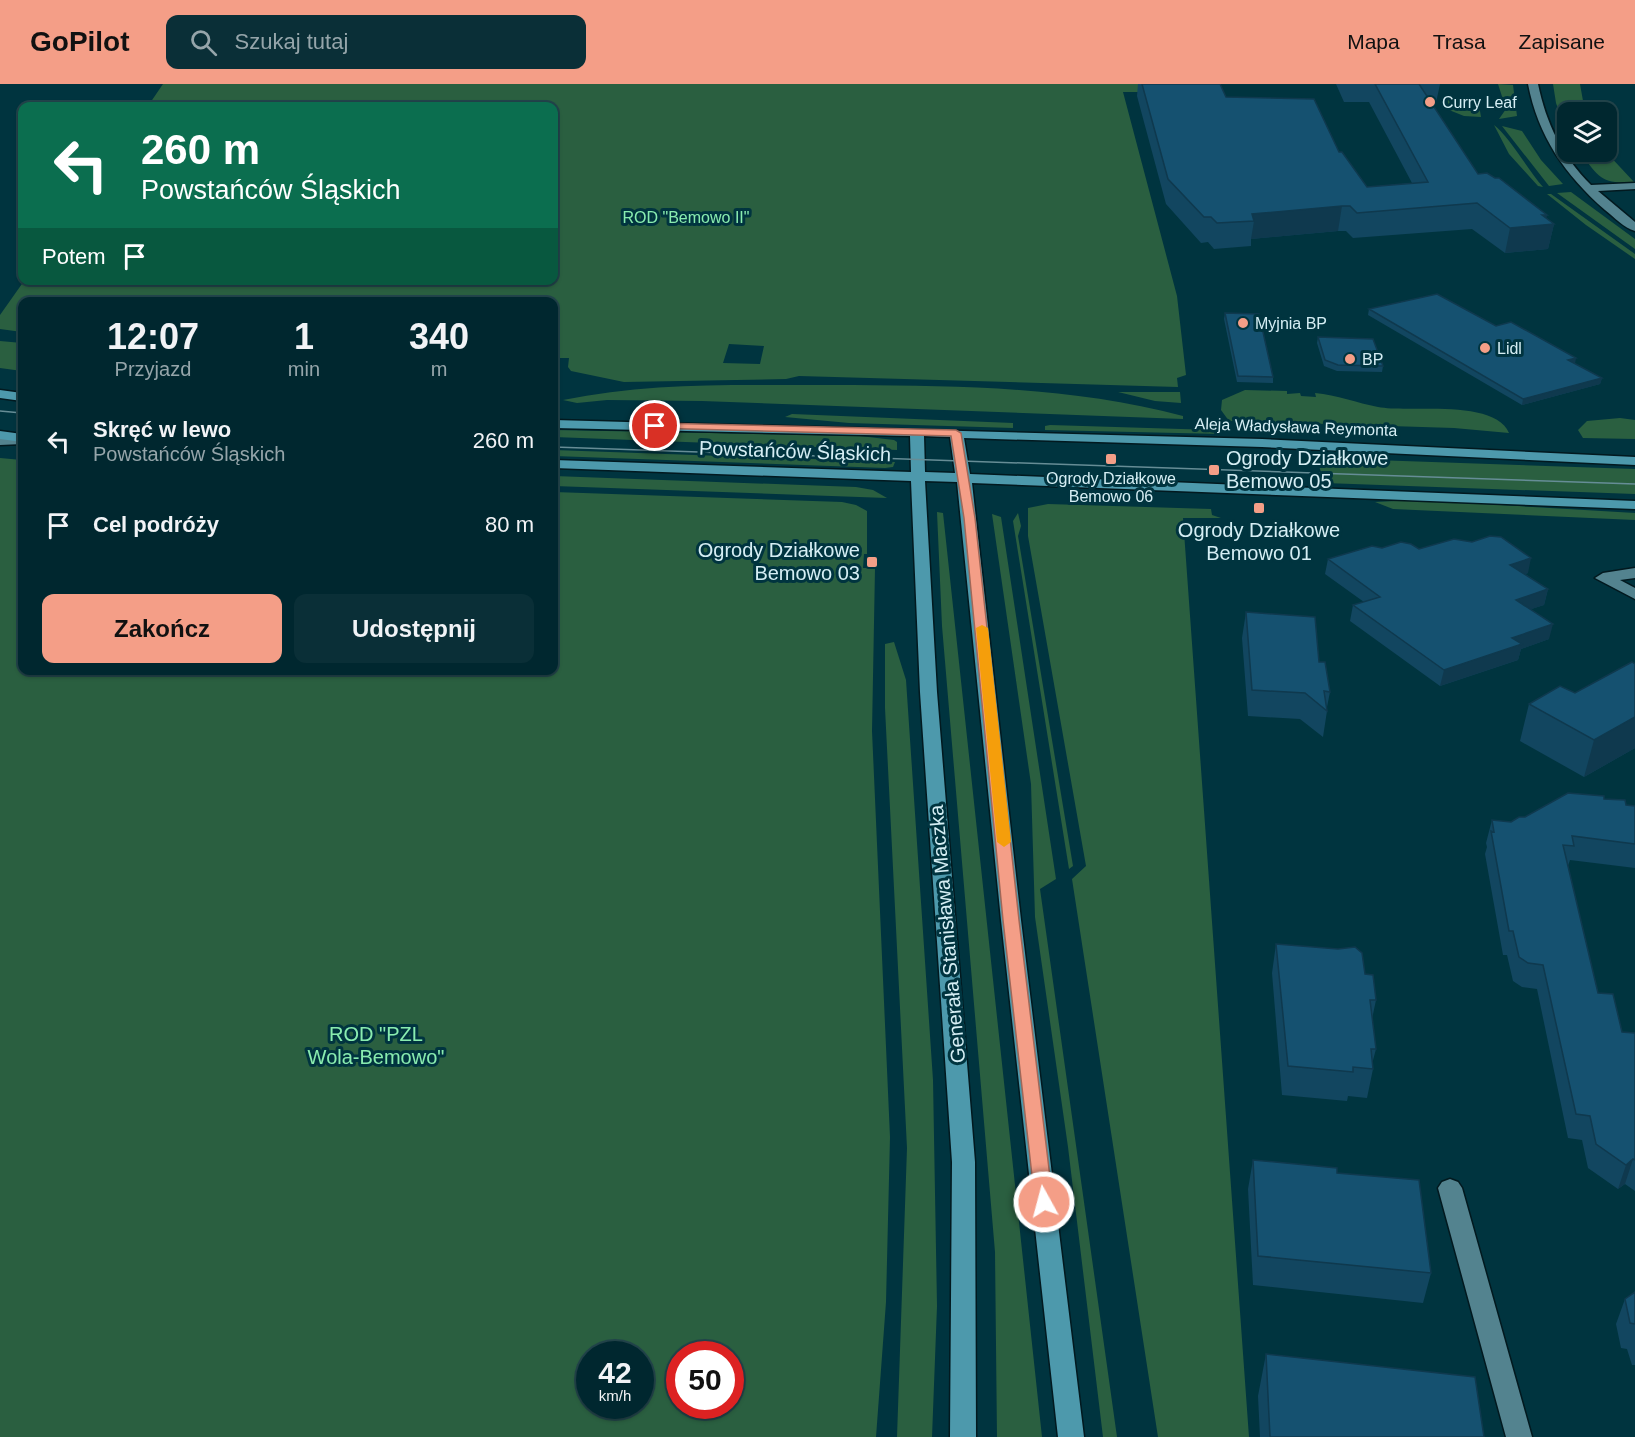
<!DOCTYPE html>
<html lang="pl">
<meta charset="utf-8">
<style>
:root{--surface:#00272f;--page:#0a2f37;--text:#f1f3f6;--muted:#95a5aa;--line:#22444b;--accent:#f49e87}
body{margin:0;font-family:Helvetica,sans-serif;background:var(--page);color:var(--text);height:100vh;display:flex;flex-direction:column;font-size:22px;white-space:nowrap}
*{box-sizing:border-box;margin:0}
p{font-size:20px;color:var(--muted)}
.icon{flex:none;width:33px;height:33px;fill:none;stroke:currentColor;stroke-width:2;stroke-linecap:round;stroke-linejoin:round}
.map{position:relative;flex:1;overflow:hidden}
.side{position:absolute;left:18px;top:213px;width:540px;height:378px;display:flex;flex-direction:column;background:var(--surface);border-radius:12px;box-shadow:0 2px 4px #0004,0 0 0 2px var(--line)}
.side>*{flex:none}
.guide{position:absolute;left:18px;top:18px;width:540px;height:183px;border-radius:12px;box-shadow:0 2px 4px #0004,0 0 0 2px var(--line);background:#0b6e4f;color:#fff;overflow:hidden}
.tools{position:absolute;left:1557px;top:18px;display:grid;gap:12px}
.tools a{display:grid;place-items:center;width:60px;height:60px;border-radius:12px;background:var(--surface);box-shadow:0 2px 4px #0004,0 0 0 2px var(--line);font-size:30px}
.speed{position:absolute;left:576px;top:1257px;display:flex;gap:12px;font-size:30px;font-weight:700;text-align:center}
.speed>*{display:grid;place-content:center;width:78px;height:78px;border-radius:50%;background:var(--surface);box-shadow:0 2px 4px #0004,0 0 0 2px var(--line);line-height:1}
.speed small{font-size:15px;font-weight:400}
.speed .limit{border:9px solid #d22;background:#fff;color:#111}
.pin{position:absolute;display:grid;place-items:center;width:51px;height:51px;color:#fff;margin:-26px;border:3px solid #fff;border-radius:50%;box-shadow:0 2px 6px #0007}
.me{position:absolute;width:66px;margin:-33px;rotate:353deg;stroke-linejoin:round;filter:drop-shadow(0 0 4px #0008)}
.turn{display:flex;align-items:center;gap:21px;height:126px;padding:0 24px;font-size:27px}
.turn .icon{width:78px;height:78px;stroke-width:2.5}
.turn b{display:block;font-size:42px;line-height:51px}
.then{display:flex;align-items:center;height:57px;padding:0 24px;background:#0003;gap:12px;font-size:22px}
.eta{display:flex;justify-content:space-evenly;align-items:center;height:102px;text-align:center}
.eta b{font-size:36px;font-weight:700;line-height:42px}
.button{display:flex;gap:12px;margin-top:auto;padding:12px 24px}
.button a{flex:1;height:69px;border-radius:12px;background:var(--accent);color:#111;font-size:24px;font-weight:700;line-height:69px;text-align:center}
.button a+a{background:var(--page);color:var(--text)}
ul{padding:0;list-style:none}
li{display:flex;align-items:center;gap:18px;height:84px;padding:0 24px}
li div{flex:1}
li b{display:block;font-size:22px}
li em{font-style:normal}
header{display:flex;align-items:center;gap:36px;box-sizing:border-box;height:84px;padding:0 30px;background:var(--accent);color:#111}
header strong{font-size:28px}
nav{display:flex;gap:33px;margin-inline-start:auto;font-size:21px}
.search{width:420px;height:54px;background:var(--page);display:flex;align-items:center;gap:15px;box-sizing:border-box;padding:0 21px;border-radius:12px;color:var(--muted);font-size:22px}
.map>svg:first-child{display:block}
.green{fill:#2a5f40;fill-rule:evenodd}
.lines{fill:none;stroke-linecap:round;stroke-linejoin:round}
.minor-casing{stroke:#02191f;stroke-width:3}
.major-casing{stroke:#02191f;stroke-width:3}
.minor{fill:#53838f;fill-rule:evenodd}
.major{fill:#4d99ac;fill-rule:evenodd}
.tram{stroke:#668d96;stroke-width:1.5}
.wall{fill:#124660}
.shaded-wall{fill:#0f394e}
.building{fill:#155170;stroke:#0f394e;stroke-width:1.5}
.route{fill:#f49e87;stroke:#9f6758;stroke-width:1.5}
.slow{fill:#f59e0b}
.poi-dot{fill:#f49e87;stroke:#00343f;stroke-width:2}
.labels{text-anchor:middle;dominant-baseline:central;stroke-width:6;stroke-linejoin:round;paint-order:stroke}
.far-poi-label{font-size:16px;fill:#d5eef4;stroke:#00343f;text-anchor:start}
.far-park-label{font-size:16px;fill:#89ecaf;stroke:#00343f}
.far-street-label{font-size:16px;fill:#d5eef4;stroke:#00343f}
.street-label{font-size:20px;fill:#d5eef4;stroke:#00343f}
.poi-label{font-size:20px;fill:#d5eef4;stroke:#00343f;text-anchor:start}
.park-label{font-size:20px;fill:#89ecaf;stroke:#00343f}
</style>
<header>
<strong>GoPilot</strong>
<div class="search"><svg class="icon" aria-label="search" viewBox="0 0 24 24"><circle cx="10" cy="10" r="6"/><path d="M15 15l6 6"/></svg>Szukaj tutaj</div>
<nav><a>Mapa</a><a>Trasa</a><a>Zapisane</a></nav>
</header>
<div class="map">
<svg width="1635" height="1353" viewBox="0 0 1635 1353">
<rect width="100%" height="100%" fill="#00343f"/>
<!-- green -->
<path class="green" d="M163,0h985l3,8h-28l54,204 9,79 -9,3 1,9 -379,-11 -13,3 -162,3 -53,-11 -3,-4 1,-9h-15v-56h-532v30l-22,-3v-14l24,-34 530,-1v-174h-406zM729,260l35,2 -4,18 -37,-1z
M1498,0l15,1 4,31 -18,3 7,-10z
M1553,0h27l5,28h-17l-1,22 -11,-31z
M1447,12l31,3 3,18 -17,-1 -15,-6z
M1494,41c14,10 34,45 49,62l-5,-1 -29,-32z
M1502,42l20,5 19,29 22,24 -14,2z
M1580,68h26l28,30c-33,3 -36,-6 -54,-30z
M1571,108l64,47v10l-78,-56z
M1547,110h4l84,60v5l-49,-34z
M0,257l22,2v28l-22,-3z
M853,301c113,1 220,2 330,31v3l-481,-18 -95,-1 -30,3 -14,-3c94,-20 194,-14 290,-15z
M1245,306l42,1v3l13,-1 1,3 15,1 -1,-4c22,2 42,10 63,14 30,6 117,-9 131,26l-55,-5 -225,-7 -8,-11 1,-10z
M1118,308h62l1,11 -26,-2z
M792,330l221,9v5l-164,-5 -64,-6z
M1620,334l15,2v19l-52,-1 -5,-8 9,-9z
M1050,341l164,5 8,4 -177,-4v-4z
M554,346l306,6 34,4 3,2v8l-343,-13z
M554,366l341,12 -2,5 -8,1 -331,-12z
M0,374l22,2v210h532v-178l288,10 14,3 11,6v43h-3l-1,14h12l-3,163 18,406 -4,165 -10,135h-876zM590,1270h50v52h-50zM680,1270h50v52h-50z
M1316,374l319,11v25l-310,-11z
M554,392l302,11 17,3 14,8 -333,-12z
M1416,416l219,13v7l-242,-11 -18,-7z
M1048,420l163,5 1,6 9,3h-38l66,919h-91l-86,-558 14,-13 -58,-330v-28z
M937,428l6,1 99,924h-45l-2,-185 -53,-626z
M1018,429l3,13 -3,10 55,330 -4,3 -56,-348z
M992,430l9,3 55,362 -16,10 77,548h-14l-35,-290 -33,-230 -4,-133z
M894,558l12,38 27,400 4,226 -5,131h-35l10,-289 -22,-440v-64z"/>
<g class="lines">
<defs>
<path id="minor" d="M1528,0h10c8,39 24,72 53,101l44,-2v6l-37,2 37,31v9c-11,-3 -21,-14 -30,-21 -40,-35 -67,-74 -77,-126z
M22,352v8l-22,1v-8z
M1635,484v10l-15,2 15,8v11l-40,-21 8,-5z
M1450,1095l8,3 4,6 70,249h-26l-68,-249 4,-6z"/>
<path id="major" d="M0,306l22,3v8l-22,-3z
M554,336l708,19 373,18v8l-373,-18 -298,-9 6,36 665,27v8l-663,-26 49,437 63,517h-26l-57,-517 -44,-438 -32,-1 12,211 38,470 1,275h-26l2,-275 -32,-470 -9,-211 -357,-13v-8l357,12 -1,-36 -356,-8zM924,352l26,1 5,36 -30,-1z
M0,347l22,3v8l-22,-3z"/>
</defs>
<!-- minor casing -->
<use href="#minor" class="minor-casing"/>
<!-- major casing -->
<use href="#major" class="major-casing"/>
<!-- minor -->
<use href="#minor" class="minor"/>
<!-- major -->
<use href="#major" class="major"/>
<!-- tram -->
<path class="tram" d="M0,327l22,2
M554,363l1081,37"/>
</g>
<!-- wall -->
<path class="wall" d="M1138,0h82l6,13 113,55 28,35 45,-4 -43,-81h-25l-8,-18h104l-4,19h-5l47,71 76,50 -6,25 -43,4 -33,-24 -119,9 -7,-7h-8l-87,8v7l-37,3 -6,-7 -7,1 -35,-39 -29,-108z
M1369,225l206,55 27,14 -2,6 -78,21 -154,-90z
M1225,229l48,64v6l-36,-1 -13,-63z
M1318,253l65,29 -1,6 -45,-1 -13,-5 -7,-23z
M1382,464l37,1 109,24 -3,1 23,15 -4,16 -13,4 18,30 -28,10 -3,11 -78,26 -90,-65 3,-16 11,-3 -39,-28 3,-15z
M1246,528l73,50 11,30 -3,15v4l-4,26 -23,-18 -52,-3 -6,-78z
M1635,580v84l-51,29 -64,-36 9,-37 46,-11z
M1604,715l22,6 9,1v62l-65,-8 -2,6 30,127 24,39 13,1v158l-10,-7 -7,5 -30,-21 -6,-28 -14,-2 -31,-149 -15,-2 -9,-6 -6,-26h-4l-18,-101 2,-7 -1,-4 6,-23 19,2 14,-5z
M1276,860l89,30 11,26 -4,19 4,30 -4,15 1,5 -6,29 -19,-2 -1,5 -65,-6 -10,-122z
M1253,1076l84,13 94,100 -8,30 -170,-18 -5,-96z
M1635,1208v73h-3l-5,-16 -6,-1 -5,-24 9,-25z
M1266,1270l218,83h-224l-2,-41z"/>
<!-- shaded-wall -->
<path class="shaded-wall" d="M1342,122l-4,25 -87,8 3,-18 -2,-7z
M1542,131h5l-2,10 9,-1 -6,25 -43,4 5,-25z
M1576,274l-1,6 -7,-4z
M1602,294l-2,6 -78,21 1,-6z
M1531,474l-3,15 -21,7 3,-15z
M1548,505l-4,16 -31,10 3,-15z
M1553,540l-4,15 -28,10 -3,11 -78,26 4,-16 68,-32z
M1635,633v31l-51,29 10,-37z
M1633,1075l-8,25 -7,5 8,-24z"/>
<!-- building -->
<path class="building" d="M1142,0h78l6,13 88,2 25,53h3l25,35 61,-5 -53,-98h44l59,90 9,-1 8,5h4l48,37h-5l12,9 -44,4 -33,-25 -120,10 -7,-7h-8l-90,8 2,7 -37,2 -6,-6h-7l-36,-38z
M1437,210l59,32 15,-4 65,36 -8,2 34,18 -79,21 -154,-90z
M1225,229l34,1 14,63 -35,-1z
M1318,253l55,2 10,27 -45,-1 -13,-5z
M1490,452l11,1 30,21 -21,7 38,24 -32,11 37,24 -41,14 10,6 -78,26 -91,-65 27,-8 -52,-38 44,-13 10,2 19,-6 10,2 8,5 35,-10 18,3z
M1246,528l69,5 4,45h6l5,30 -6,-1 3,20 -22,-18 -53,-3z
M1632,578l3,2v53l-41,23 -65,-36 31,-18 15,7z
M1568,709l36,3v3l21,1 1,5 9,1v38l-63,-8 2,10 -11,-1 35,148 15,1 9,38 13,1v127l-2,-1 -7,6 -30,-21 -6,-28 -14,-2 -33,-149 -15,-2 -9,-6 -6,-26h-4l-18,-100 3,1 -2,-12 19,2 8,-5h6z
M1276,860l62,5 17,-2 7,6 3,21 8,1 3,25h-6l6,49h-5l2,20 -20,-2v5l-65,-6z
M1253,1076l84,8v5l82,7 12,93 -173,-17z
M1635,1208v32l-5,-1 -5,-24z
M1266,1270l209,23 9,60h-214z"/>
<!-- route -->
<path class="route" d="M655,339l301,7 5,3 14,85 44,402 34,282 -3,5h-12l-3,-5 -32,-282 -39,-402 -13,-82 -300,-8 -1,-2z"/>
<!-- slow -->
<path class="slow" d="M982,541l6,3 23,214 -7,5 -7,-5 -21,-214z"/>
<!-- markers -->
<g class="poi-dot">
<circle cx="1430" cy="18" r="6"/>
<circle cx="1243" cy="239" r="6"/>
<circle cx="1485" cy="264" r="6"/>
<circle cx="1350" cy="275" r="6"/>
<rect x="1105" y="369" width="12" height="12" rx="3"/>
<rect x="1208" y="380" width="12" height="12" rx="3"/>
<rect x="1253" y="418" width="12" height="12" rx="3"/>
<rect x="866" y="472" width="12" height="12" rx="3"/>
</g>
<g class="labels">
<!-- far-poi labels -->
<g class="far-poi-label">
<text x="1442" y="18">Curry Leaf</text>
<text x="1255" y="239">Myjnia BP</text>
<text x="1497" y="264">Lidl</text>
<text x="1362" y="275">BP</text>
<text x="1111" y="394" text-anchor="middle">Ogrody Działkowe<tspan x="1111" dy="18">Bemowo 06</tspan></text>
</g>
<!-- far-park labels -->
<g class="far-park-label">
<text x="686" y="133">ROD "Bemowo II"</text>
</g>
<!-- far-street labels -->
<g class="far-street-label">
<text transform="translate(1296 343) rotate(2)">Aleja Władysława Reymonta</text>
</g>
<!-- street labels -->
<g class="street-label">
<text transform="translate(795 367) rotate(2)">Powstańców Śląskich</text>
<text transform="translate(947 850) rotate(-95)">Generała Stanisława Maczka</text>
</g>
<!-- poi labels -->
<g class="poi-label">
<text x="1226" y="374">Ogrody Działkowe<tspan x="1226" dy="23">Bemowo 05</tspan></text>
<text x="1259" y="446" text-anchor="middle">Ogrody Działkowe<tspan x="1259" dy="23">Bemowo 01</tspan></text>
<text x="860" y="466" text-anchor="end">Ogrody Działkowe<tspan x="860" dy="23">Bemowo 03</tspan></text>
</g>
<!-- park labels -->
<g class="park-label">
<text x="376" y="950">ROD "PZL<tspan x="376" dy="23">Wola-Bemowo"</tspan></text>
</g>
</g>
</svg>
<div class="tools">
<a><svg class="icon" aria-label="layers" viewBox="0 0 24 24"><path d="M12 4l9 5-9 5-9-5zM3 14l9 5 9-5"/></svg></a>
</div>
<div class="speed"><div>42<small>km/h</small></div><div class="limit">50</div></div>
<div class="pin" style="left:655px;top:342px;background:#d93025"><svg class="icon" aria-label="arrive" viewBox="0 0 24 24"><path d="M6 21V4h12l-3 4 3 4H6"/></svg></div>
<svg class="me" style="left:1044px;top:1118px" viewBox="-20 -20 40 40"><circle r="17" fill="#f49e87" stroke="#fff" stroke-width="3"/><path d="M0-11L8 9 0 5-8 9z" fill="#fff"/></svg>
<div class="guide">
<div class="turn"><svg class="icon" aria-label="left" viewBox="0 0 24 24"><path d="M17 20v-9H6M10 6l-5 5 5 5"/></svg><div><b>260 m</b>Powstańców Śląskich</div></div>
<div class="then">Potem<svg class="icon" aria-label="arrive" viewBox="0 0 24 24"><path d="M6 21V4h12l-3 4 3 4H6"/></svg></div>
</div>
<section class="side">
<div class="eta">
<div><b>12:07</b><p>Przyjazd</p></div>
<div><b>1</b><p>min</p></div>
<div><b>340</b><p>m</p></div>
</div>
<ul>
<li><svg class="icon" aria-label="left" viewBox="0 0 24 24"><path d="M17 20v-9H6M10 6l-5 5 5 5"/></svg><div><b>Skręć w lewo</b><p>Powstańców Śląskich</p></div><em>260 m</em></li>
<li><svg class="icon" aria-label="arrive" viewBox="0 0 24 24"><path d="M6 21V4h12l-3 4 3 4H6"/></svg><div><b>Cel podróży</b></div><em>80 m</em></li>
</ul>
<div class="button"><a>Zakończ</a><a>Udostępnij</a></div>
</section>
</div>
